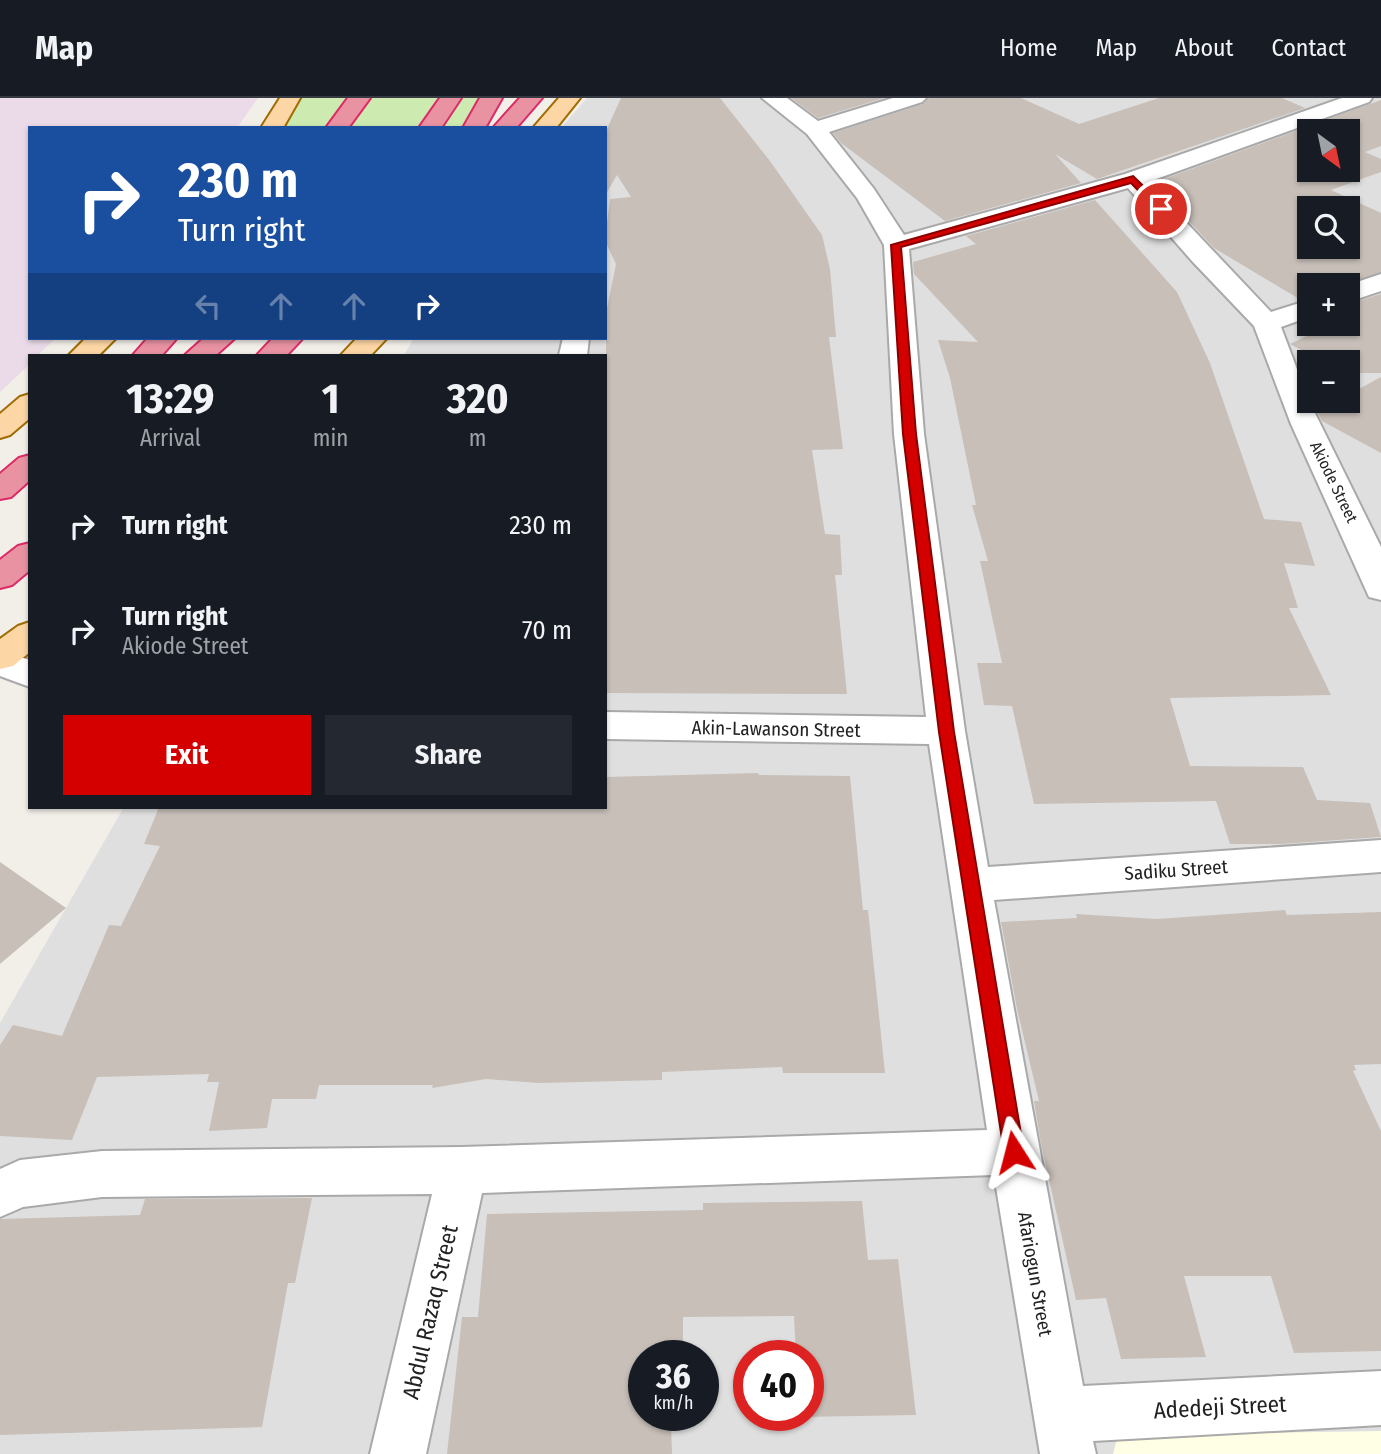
<!DOCTYPE html>
<meta charset="utf-8">
<style>
:root{--surface:#171b24;--page:#242831;--text:#f1f3f6;--muted:#9ea1a6;--line:#363941;--accent:#d40000}
body{margin:0;font-family:"Fira Sans Condensed",sans-serif;background:var(--page);color:var(--text);height:100vh;display:flex;flex-direction:column;font-size:26px;white-space:nowrap}
*{box-sizing:border-box;margin:0}
p{font-size:23px;color:var(--muted)}
.icon{flex:none;width:38px;height:38px;fill:none;stroke:currentColor;stroke-width:2;stroke-linecap:round;stroke-linejoin:round}
.map{position:relative;flex:1;overflow:hidden}
.drawer{position:absolute;left:28px;top:256px;width:579px;height:455px;display:flex;flex-direction:column;background:var(--surface);border-radius:0px;box-shadow:0 2px 5px #0004}
.drawer>*{flex:none}
.banner{position:absolute;left:28px;top:28px;width:579px;height:214px;border-radius:0px;box-shadow:0 2px 5px #0004;background:#1a4fa0;color:#fff;overflow:hidden}
.needle{width:46px;rotate:147deg}
.controls{position:absolute;left:1297px;top:21px;display:grid;gap:14px}
.controls a{display:grid;place-items:center;width:63px;height:63px;border-radius:0px;background:var(--surface);box-shadow:0 2px 5px #0004;font-size:35px}
.speed{position:absolute;left:628px;top:1242px;display:flex;gap:14px;font-size:35px;font-weight:700;text-align:center}
.speed>*{display:grid;place-content:center;width:91px;height:91px;border-radius:50%;background:var(--surface);box-shadow:0 2px 5px #0004;line-height:1}
.speed small{font-size:18px;font-weight:400}
.speed .limit{border:10px solid #d22;background:#fff;color:#111}
.pin{position:absolute;display:grid;place-items:center;width:60px;height:60px;color:#fff;margin:-30px;border:4px solid #fff;border-radius:50%;box-shadow:0 2px 7px #0007}
.me{position:absolute;width:77px;margin:-38px;rotate:351deg;stroke-linejoin:round;filter:drop-shadow(0 0 5px #0008)}
.turn{display:flex;align-items:center;gap:24px;height:147px;padding:0 35px;font-size:32px}
.turn .icon{width:91px;height:91px;stroke-width:2.5}
.turn b{display:block;font-size:49px;line-height:60px}
.lanes{display:flex;align-items:center;height:66px;padding:0 35px;background:#0003;justify-content:center;gap:35px;direction:ltr}
.lanes .off{opacity:.35}
.eta{display:flex;justify-content:space-evenly;align-items:center;height:119px;text-align:center}
.eta b{font-size:42px;font-weight:700;line-height:49px}
.primary-button{display:flex;gap:14px;margin-top:auto;padding:14px 35px}
.primary-button a{flex:1;height:80px;border-radius:0px;background:var(--accent);color:#fff;font-size:28px;font-weight:700;line-height:80px;text-align:center}
.primary-button a+a{background:var(--page);color:var(--text)}
ul{padding:0;list-style:none}
li{display:flex;align-items:center;gap:21px;height:105px;padding:0 35px}
li div{flex:1}
li b{display:block;font-size:26px}
li em{font-style:normal}
header{display:flex;align-items:center;gap:42px;box-sizing:border-box;height:98px;padding:0 35px;background:var(--surface);border-bottom:2px solid var(--line)}
header strong{font-size:33px}
nav{display:flex;gap:38px;margin-inline-start:auto;font-size:24px}
.map>svg:first-child{display:block}
.residential{fill:#e0dfdf;fill-rule:evenodd}
.industrial{fill:#ebdbe8}
.education{fill:#ffffe5}
.grass{fill:#cdebb0}
.building{fill:#c7bfb8;fill-rule:evenodd}
.lines{fill:none;stroke-linecap:round;stroke-linejoin:round}
.minor-casing{stroke:#a9a9a9;stroke-width:4}
.major-casing{stroke:#a06b00;stroke-width:4}
.highway-casing{stroke:#dc2a67;stroke-width:4}
.minor{fill:#fff;fill-rule:evenodd}
.major{fill:#fcd6a4;fill-rule:evenodd}
.highway{fill:#e892a2;fill-rule:evenodd}
.route{fill:#d40000;stroke:#8a0000;stroke-width:2}
.labels{text-anchor:middle;dominant-baseline:central;stroke-width:5;stroke-linejoin:round;paint-order:stroke}
.far-street-label{font-size:16px;fill:#222;stroke:#fff}
.street-label{font-size:19px;fill:#222;stroke:#fff}
.near-street-label{font-size:23px;fill:#222;stroke:#fff}
</style>
<header>
<strong>Map</strong>
<nav><a>Home</a><a>Map</a><a>About</a><a>Contact</a></nav>
</header>
<div class="map">
<svg width="1381" height="1356" viewBox="0 0 1381 1356">
<rect width="100%" height="100%" fill="#f2efe9"/>
<!-- residential -->
<path class="residential" d="M587,0h794v1356h-1381v-431l124,-216h482v-452h-202l10,-17h192v-210h-45zM1309,33h39v39h-39zM1309,110h39v39h-39zM1309,187h39v39h-39zM1309,264h39v39h-39zM644,1258h60v60h-60zM749,1258h59v60h-59z"/>
<!-- industrial -->
<path class="industrial" d="M0,0h258l-21,30h-207v210h26l-18,17h-8v9l-30,28z"/>
<!-- education -->
<path class="education" d="M1381,1333v23h-268l5,-19z"/>
<!-- grass -->
<path class="grass" d="M297,0h205l-43,30h-181z"/>
<!-- building -->
<path class="building" d="M621,0h99l50,63 52,74 8,34 6,68h-7l14,112 -31,1 13,84 15,1 2,40h-7l12,119 -241,-1v-380l10,-49 -10,-21v-12l4,-32 21,-2 -14,-22 -11,19v-63z
M791,0h93l-66,20z
M929,0h92l58,26 80,-26h123l23,10 -208,71 -42,-25 26,29 -136,38 -104,-78 -8,-10 90,-29z
M1381,2v46l-16,6 16,7v13l-50,18 50,23v59l-36,13h-36v13l-8,2 -87,-52 -61,-65zM1309,33h39v39h-39zM1309,110h39v39h-39z
M1095,102l82,92 33,71 54,156 37,3 14,44 -31,-3 14,45h-9l42,87 -161,3 20,68 113,1 14,33 53,3 11,34 -100,7h-51l-14,-43 -182,3 -22,-98 -28,-1 -7,-42h25l-22,-102h8l-16,-56h4l-26,-127 -12,-38 40,2 -64,-68 -1,-12 63,-18 -10,-8z
M1381,196v79h-33v-11h-24l-34,-18 31,-15 -4,-2 7,-3h24v-20z
M1381,279v76l-59,-32 -5,-10 19,-10h12v-6z
M758,675l1,2 91,1 13,134h5l17,163h-102l-1,-6 -120,5v8l-122,3 -54,-4 -54,9 1,-3h-114l-3,14h-44l-5,29 -58,3 10,-49h-12l2,-8 -112,3 -25,63 -72,-4v-91l13,-20 49,11 47,-111 12,1 39,-80 -16,-2 15,-37h447v-30z
M0,764l66,46 -66,56z
M1285,812l2,5 94,-3v152l-27,1 2,5 -3,1 28,60v220l-87,2 -23,-77h-87l22,81 -85,2 -15,-61 -30,2 -35,-156 -7,-43h5l-22,-92 -16,-87 76,-4 -1,-4 81,5z
M312,1100l-17,85h-7l-26,144 -262,8v-216l140,-4 5,-16z
M862,1103l6,59 30,-1 18,156 -116,2 8,-1v-60h-12l-2,-40 -111,1v39h-39v60h39v6h-12l1,32h-225l15,-137h16l9,-103 216,-4v-7z"/>
<g class="lines">
<defs>
<path id="minor" d="M762,0h25l31,23 75,-23h33l-4,4 -93,30 45,57 30,46 221,-61 217,-76h30l-3,4 -221,80 123,130 38,-12v17l-28,10 28,74 72,146v53l-12,-3 -78,-173 -37,-98 -62,-65 -64,-73 -219,61 15,185 41,297 23,136 393,-27v32l-387,28 89,486 298,-15v54l-288,16 3,13h-56l-46,-279 -512,18 -56,261h-56l62,-260 -330,3 -79,10 -23,10v-48l20,-9 82,-9 360,-4 525,-17 -58,-386 -323,-5v-27l320,5 -32,-283 -10,-189 -27,-47 -50,-64z
M1381,176v17l-33,11v-17z
M563,240h26l-2,17h-28z
M0,553l30,9v27l-30,-11z"/>
<path id="major" d="M280,0h20l-17,30h-22z
M559,0h21l-24,30h-23z
M86,240h30l-17,17h-30z
M357,240h30l-16,17h-30z
M30,296v24l-20,17 -10,3v-24l20,-17z
M30,524v30l-17,14 -13,3v-30l18,-13z"/>
<path id="highway" d="M348,0h22l-22,30h-22z
M440,0h21l-20,30h-22z
M480,0h22l-17,30h-22z
M520,0h22l-26,30h-23z
M148,240h29l-15,17h-29z
M204,240h31l-19,17h-31z
M273,240h30l-16,17h-30z
M30,357v25l-19,17 -11,2v-25l19,-16z
M30,445v27l-18,15 -12,3v-28l18,-14z"/>
</defs>
<!-- minor casing -->
<use href="#minor" class="minor-casing"/>
<!-- major casing -->
<use href="#major" class="major-casing"/>
<!-- highway casing -->
<use href="#highway" class="highway-casing"/>
<!-- minor -->
<use href="#minor" class="minor"/>
<!-- major -->
<use href="#major" class="major"/>
<!-- highway -->
<use href="#highway" class="highway"/>
</g>
<!-- route -->
<path class="route" d="M1133,78l32,31v4h-7l-27,-28 -230,64 15,187 38,298 70,420 -3,7 -7,3 -7,-3 -3,-7 -65,-420 -36,-298 -12,-189z"/>
<g class="labels">
<!-- far-street labels -->
<g class="far-street-label">
<text transform="translate(1334 384) rotate(64)">Akiode Street</text>
</g>
<!-- street labels -->
<g class="street-label">
<text transform="translate(776 631) rotate(1)">Akin-Lawanson Street</text>
<text transform="translate(1176 772) rotate(-4)">Sadiku Street</text>
<text transform="translate(1035 1176) rotate(80)">Afariogun Street</text>
</g>
<!-- near-street labels -->
<g class="near-street-label">
<text transform="translate(430 1214) rotate(-77)">Abdul Razaq Street</text>
<text transform="translate(1220 1309) rotate(-3)">Adedeji Street</text>
</g>
</g>
</svg>
<div class="controls">
<a><svg class="needle" viewBox="-14 -14 28 28"><path d="M0-13l5 13h-10z" fill="#e53935"/><path d="M0 13l5-13h-10z" fill="#9ea1a6"/></svg></a>
<a><svg class="icon" aria-label="search" viewBox="0 0 24 24"><circle cx="10" cy="10" r="6"/><path d="M15 15l6 6"/></svg></a>
<a>+</a>
<a>−</a>
</div>
<div class="speed"><div>36<small>km/h</small></div><div class="limit">40</div></div>
<div class="pin" style="left:1161px;top:111px;background:#d93025"><svg class="icon" aria-label="arrive" viewBox="0 0 24 24"><path d="M6 21V4h12l-3 4 3 4H6"/></svg></div>
<svg class="me" style="left:1014px;top:1054px" viewBox="-20 -20 40 40"><path d="M0-17L14 15 0 8-14 15z" fill="#d40000" stroke="#fff" stroke-width="4"/></svg>
<div class="banner">
<div class="turn"><svg class="icon" aria-label="right" viewBox="0 0 24 24"><path d="M7 20v-9h11M14 6l5 5-5 5"/></svg><div><b>230 m</b>Turn right</div></div>
<div class="lanes"><svg class="icon off" aria-label="left" viewBox="0 0 24 24"><path d="M17 20v-9H6M10 6l-5 5 5 5"/></svg><svg class="icon off" aria-label="ahead" viewBox="0 0 24 24"><path d="M12 20V5M6 11l6-6 6 6"/></svg><svg class="icon off" aria-label="ahead" viewBox="0 0 24 24"><path d="M12 20V5M6 11l6-6 6 6"/></svg><svg class="icon" aria-label="right" viewBox="0 0 24 24"><path d="M7 20v-9h11M14 6l5 5-5 5"/></svg></div>
</div>
<section class="drawer">
<div class="eta">
<div><b>13:29</b><p>Arrival</p></div>
<div><b>1</b><p>min</p></div>
<div><b>320</b><p>m</p></div>
</div>
<ul>
<li><svg class="icon" aria-label="right" viewBox="0 0 24 24"><path d="M7 20v-9h11M14 6l5 5-5 5"/></svg><div><b>Turn right</b></div><em>230 m</em></li>
<li><svg class="icon" aria-label="right" viewBox="0 0 24 24"><path d="M7 20v-9h11M14 6l5 5-5 5"/></svg><div><b>Turn right</b><p>Akiode Street</p></div><em>70 m</em></li>
</ul>
<div class="primary-button"><a>Exit</a><a>Share</a></div>
</section>
</div>
